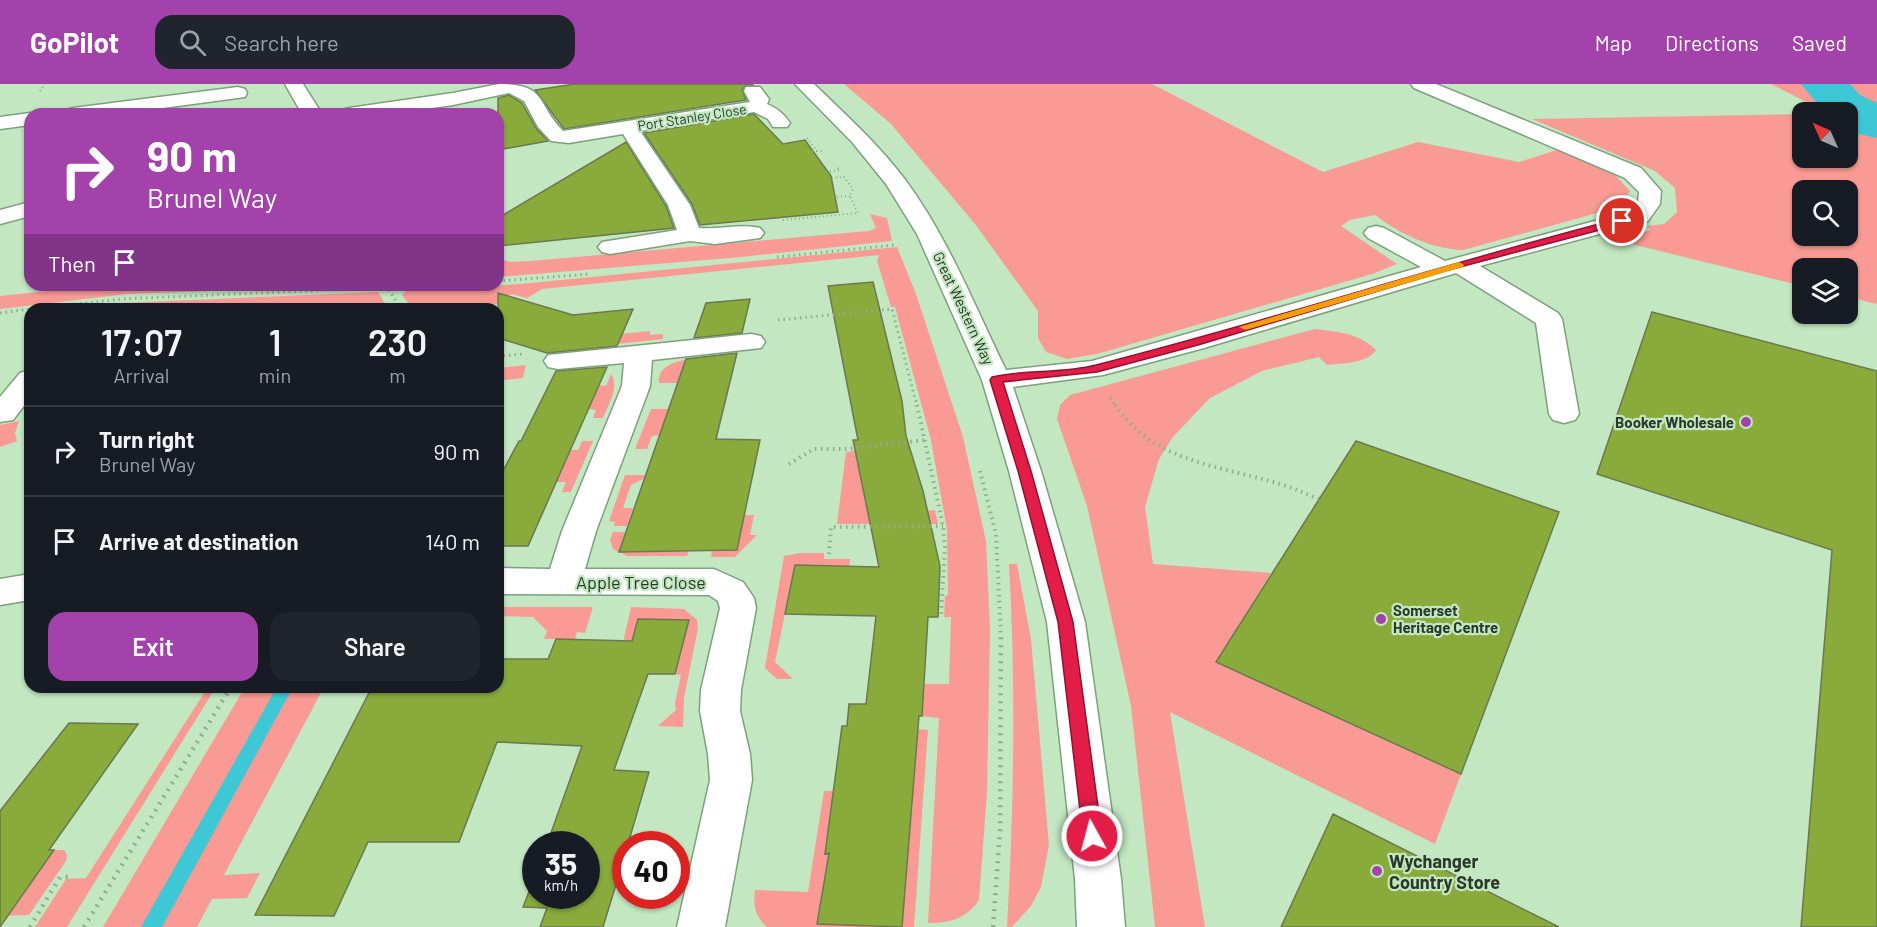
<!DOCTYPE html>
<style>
:root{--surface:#171b24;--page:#20242c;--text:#f1f3f6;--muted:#9ea1a6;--line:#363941;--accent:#a242aa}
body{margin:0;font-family:Barlow,sans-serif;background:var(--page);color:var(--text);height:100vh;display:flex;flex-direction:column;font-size:22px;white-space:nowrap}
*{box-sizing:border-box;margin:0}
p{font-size:20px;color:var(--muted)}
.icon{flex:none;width:33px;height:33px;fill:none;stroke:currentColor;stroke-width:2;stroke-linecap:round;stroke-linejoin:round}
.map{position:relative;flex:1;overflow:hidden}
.side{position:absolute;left:24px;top:219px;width:480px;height:390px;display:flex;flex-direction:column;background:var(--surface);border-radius:18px;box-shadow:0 2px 4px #0004}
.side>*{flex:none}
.banner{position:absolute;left:24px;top:24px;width:480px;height:183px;border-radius:18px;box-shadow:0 2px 4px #0004;background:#a242aa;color:#fff;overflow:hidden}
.needle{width:39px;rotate:315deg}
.tools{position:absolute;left:1792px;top:18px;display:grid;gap:12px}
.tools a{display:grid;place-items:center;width:66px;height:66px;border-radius:12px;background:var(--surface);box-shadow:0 2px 4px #0004;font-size:30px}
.speed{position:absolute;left:522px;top:747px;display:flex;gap:12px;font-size:30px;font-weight:700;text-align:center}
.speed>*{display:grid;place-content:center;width:78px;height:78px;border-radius:50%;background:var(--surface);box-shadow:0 2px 4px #0004;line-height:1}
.speed small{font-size:15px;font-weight:400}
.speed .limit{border:9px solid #d22;background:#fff;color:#111}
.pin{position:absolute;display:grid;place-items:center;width:51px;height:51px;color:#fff;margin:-26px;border:3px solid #fff;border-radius:50%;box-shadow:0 2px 6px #0007}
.me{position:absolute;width:66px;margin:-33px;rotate:353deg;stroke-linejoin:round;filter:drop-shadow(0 0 4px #0008)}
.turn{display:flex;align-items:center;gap:21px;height:126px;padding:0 24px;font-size:27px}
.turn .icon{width:78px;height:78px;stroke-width:2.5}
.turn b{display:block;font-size:42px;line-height:51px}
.then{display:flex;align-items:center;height:57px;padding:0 24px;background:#0003;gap:12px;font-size:22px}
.eta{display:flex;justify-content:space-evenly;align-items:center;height:102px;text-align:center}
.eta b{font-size:36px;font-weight:600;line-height:42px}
.cta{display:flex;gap:12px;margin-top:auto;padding:12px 24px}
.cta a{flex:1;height:69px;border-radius:18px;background:var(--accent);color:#fff;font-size:24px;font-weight:600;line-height:69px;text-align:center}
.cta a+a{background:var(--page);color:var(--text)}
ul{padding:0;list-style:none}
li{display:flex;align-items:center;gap:18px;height:90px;padding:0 24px;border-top:2px solid var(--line)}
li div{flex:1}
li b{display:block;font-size:22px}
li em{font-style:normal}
header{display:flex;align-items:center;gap:36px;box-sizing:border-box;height:84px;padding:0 30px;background:var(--accent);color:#fff}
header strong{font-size:28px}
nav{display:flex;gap:33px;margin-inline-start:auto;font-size:21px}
.search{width:420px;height:54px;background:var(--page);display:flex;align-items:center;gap:15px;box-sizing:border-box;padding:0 21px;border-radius:18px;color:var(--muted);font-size:22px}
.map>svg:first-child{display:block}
.green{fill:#f99b94;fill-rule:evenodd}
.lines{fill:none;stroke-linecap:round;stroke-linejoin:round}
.stream{fill:#3ec7d4;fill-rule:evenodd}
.river{fill:#3ec7d4;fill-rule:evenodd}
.building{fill:#89ab3b;stroke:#6a794f;stroke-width:1.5}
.minor-casing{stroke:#7da07d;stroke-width:3}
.path-far3{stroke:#8fac8e;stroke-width:2;stroke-dasharray:1 3;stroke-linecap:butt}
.path-far2{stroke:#8fac8e;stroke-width:3;stroke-dasharray:1.5 4;stroke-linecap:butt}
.path-far1{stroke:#8fac8e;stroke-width:4;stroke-dasharray:1.5 4.5;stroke-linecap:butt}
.path{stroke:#8fac8e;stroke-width:4.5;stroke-dasharray:2 6;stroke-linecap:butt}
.minor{fill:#fff;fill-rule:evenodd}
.route{fill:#e11d48;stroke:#92132f;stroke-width:1.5}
.slow{fill:#f59e0b}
.poi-dot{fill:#a242aa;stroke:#c2e7c1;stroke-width:2}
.labels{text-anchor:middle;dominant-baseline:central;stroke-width:4.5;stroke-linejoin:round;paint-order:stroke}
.far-street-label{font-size:14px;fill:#2a3829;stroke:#c2e7c1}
.street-label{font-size:15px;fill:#2a3829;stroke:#c2e7c1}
.poi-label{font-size:15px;font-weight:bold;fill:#2a3829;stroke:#c2e7c1;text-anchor:end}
.near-street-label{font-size:18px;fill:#2a3829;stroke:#c2e7c1}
.near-poi-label{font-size:18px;font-weight:bold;fill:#2a3829;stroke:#c2e7c1;text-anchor:start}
</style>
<header>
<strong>GoPilot</strong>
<div class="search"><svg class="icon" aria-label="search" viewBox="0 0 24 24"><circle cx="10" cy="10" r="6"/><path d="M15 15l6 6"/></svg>Search here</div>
<nav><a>Map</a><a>Directions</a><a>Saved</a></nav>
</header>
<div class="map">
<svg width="1877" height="843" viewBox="0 0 1877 843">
<rect width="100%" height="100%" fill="#c2e7c1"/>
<!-- green -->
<path class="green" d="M844,0h308l171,88 95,-30 101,20 41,-13 53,24 17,18 -9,13 -31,11 -127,35c-32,-1 -63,-16 -88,-35l-25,5 -9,6 56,38 -25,10 -275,80 -30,5 -21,-7 -8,-14v-27l-63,-87 -84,-100z
M1771,0h106v220l-29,-7v-29h-45v18l-168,-41 -6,-4 2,-4 19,-7 -3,-4 17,-2 13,-12 -2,-24 -20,-17 -123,-52 271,-5v44h45v-46h-22zM1803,106h45v46h-45z
M870,130l17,4 5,23 -151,16 -243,20v-19l12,4 21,-1 338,-30 7,-3z
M897,163l19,47 47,143 23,104 4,89 -3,163 -8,107c-13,19 -29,23 -51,23l11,-205 -18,-2 3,-32h25l2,-67h-7l1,-21 3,-1 -1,-65 -16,-90 -36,-133h-4l-14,-46 2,-6 -337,34 -15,9 -15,-4 -24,15h-75l-11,-14 4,-4 115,-7z
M105,201h262l-240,9 -127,15v-13z
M378,208l10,17h-135l2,-4 -65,4h-124l56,-6z
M1315,245c23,3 44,4 61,21 -10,14 -32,13 -49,15l-8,-8 -57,14 -52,27 -38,40 -13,21 -14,48 8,57 118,9 -55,89 245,112 -26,70 -265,-132 35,215h-50l-24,-221 -44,-200 -30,-87 3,-14 10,-10z
M650,247v4l13,-1v5l-66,7 13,-11z
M690,275l29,21h-40l-2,3h-18c-2,-17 17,-22 31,-24z
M526,281l-3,13 -25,3v-13z
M611,290c9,13 -3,31 -8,44h-10l3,-8 -7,-1 10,-24 7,1z
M651,325h18l-8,26 -9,1 -5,13h-12z
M19,337l-4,12 2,8 -17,6v-22z
M582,357h11l-22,51h-9l4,-10h-9l14,-32h7z
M855,367l14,67 66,-8 3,14h-101l9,-72z
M625,391h26l-20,10 -8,23h10l-6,18h-13l1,-4 -6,-1z
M745,431h9l-4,20h7l-22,22h-24l1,-7h25z
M613,448h12l-6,20 70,-2 -2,6h-60l-14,-7 -3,-9z
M800,469h24v6h26l-2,17 -8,-10 -45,-1 -20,97 18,17h-16l-12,-11 19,-112z
M1009,480h8l14,75 18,206 -8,42 -10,19 -19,21h-5c7,-121 9,-242 2,-363z
M498,523h95l-8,26 -8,-1 -2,7h-31l3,-8 -14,-14 -35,-1z
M631,523l53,2 13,11 1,8 -14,70 -1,29 -25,-1 18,-16 -1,-7 6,-28 -6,-1 14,-54 -51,-1 -7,25 -8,-1z
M208,603h8l-149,240h-32l31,-48 20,-1z
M245,603h79l-100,188 36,-2 -13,25 -35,1 -15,28h-94z
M918,645l10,1 -14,197h-12l11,-126 -8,-1 9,-19z
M824,707h17l-15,63 3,-1 -11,70 62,4h-113c-12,-11 -14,-21 -12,-37l53,2z
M54,766h10l3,5 -1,6 -37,54 -29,1v-9h15z"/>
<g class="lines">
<!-- stream -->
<path class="stream" d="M277,603h16l-131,240h-21z"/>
<!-- river -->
<path class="river" d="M1801,0h49l10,11 17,8v35l-18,-4 -11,-7v-15h-24z"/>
</g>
<!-- building -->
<path class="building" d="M575,0h177l1,1h-7l-4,5 4,10 -182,29 -29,-39z
M509,11l13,8 14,25 12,13 -50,9v-52z
M754,30l29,30 22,-4 26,36 7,36 -138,13 -8,-21 -48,-71z
M626,58l40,64 8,22 -176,18v-28z
M873,198l29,119 4,35 17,55 17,75 -2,51h-10l-6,99h-3l-17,211 -85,-3 12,-71 -4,1 17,-128h5l2,-22h17l10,-88 -91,-2 10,-49 84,2 -26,-127h5l-30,-154z
M498,209l75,22 60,-6 -16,37 -70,7 -49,-15z
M750,215l-8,34 -48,5 12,-35z
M1652,228l225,59v556h-76l31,-377 -235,-76z
M737,269l-21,86 44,1 -23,110 -118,2 67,-193z
M607,283l-79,179h-30v-66l21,-39h2l35,-70z
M1356,357l203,71 -98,262 -245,-112z
M638,535l51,1 -14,54h-27l-34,96 35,2 -21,72h-2v8l-23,75h-63l7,-19 -24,-1 13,-33v22h50v-52h-39l35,-98 -85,-4 -38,100h-91l-34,74 -79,-1 117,-228h126v-28h50l8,-20 76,2z
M69,639l69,1 -89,126h5l-54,77v-116z
M1333,730l226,113h-278z"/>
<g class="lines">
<defs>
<path id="minor" d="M285,0h18l19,30h-20z
M499,0c49,0 37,20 64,47l187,-29 -6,-11 2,-4h14l9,12 -2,5c11,5 16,9 23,19l-3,4h-14l-5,-8 -14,-7 -114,19 50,74 9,23c21,2 42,-5 61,0l4,5 -4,5 -45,6 -25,-3 -80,13 -8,-2 -4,-5 4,-5 75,-12 -9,-25 -45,-71 -54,9 -18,-2 -13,-14 -14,-26 -15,-8 -56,12 -64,9h-50l3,-4 7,-2 104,-15z
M795,0h19c31,30 63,59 89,93 44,58 71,128 103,193l86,-9 329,-94 -53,-29 -4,-5 4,-5 8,-2 8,2 61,33 187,-50 6,-8 1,-11 -14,-14 -211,-90 -3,-4h25l205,84 20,23 -1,13 -12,17 -168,45 78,47 4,6 17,95 -4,6 -11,3 -11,-3 -4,-6 -13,-91 -80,-50 -252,75 -101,27 -90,12 28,84 44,151 36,257 4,48h-48l-2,-48 -28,-257 -38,-151 -27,-91 -65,-146 -31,-50 -34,-42z
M238,3l7,2 2,4 -2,4 -127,17h-55l3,-4 7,-2z
M30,29l3,1h-3v11l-30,4v-12z
M30,118v14l-30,8v-14z
M751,250l10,2 4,6 -4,6 -109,12 -2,26 -54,145 -11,38h129l29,13 11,16 2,10 -15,82 -1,21 10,43 2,26 -27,147h-48l33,-147 -2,-26 -8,-43 1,-21 19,-82 -2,-7 -9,-6 -211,-1v-26l52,1 12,-38 60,-145 2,-23 -66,6 -10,-2 -4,-6 4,-6z
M30,286v28l-17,22 -13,2v-25l20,-24z
M30,490v26l-30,5v-26z"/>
</defs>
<!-- minor casing -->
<use href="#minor" class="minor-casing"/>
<!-- path-far3 -->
<path class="path-far3" d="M40,7l5,-7
M807,54l10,13h6
M808,68l9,-1
M826,88l14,-2 -2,-2
M833,113l17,-1
M783,136l75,-7 -8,-17 3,-7 -9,-12 -15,1"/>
<!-- path-far2 -->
<path class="path-far2" d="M777,173l118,-12
M498,197l92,-7
M386,201l15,24
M31,225l91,-10 321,-14
M0,229l30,-4
M778,236l114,-11 25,97
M498,272l26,-2
M1110,314l6,8"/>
<!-- path-far1 -->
<path class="path-far1" d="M917,321l26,121 2,21 -4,69
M1115,321c40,58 103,60 165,79 14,4 26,10 39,15
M789,380l25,-15h31l81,-9
M980,387l16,63 5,102
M829,470l2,-27 112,-1"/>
<!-- path -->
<path class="path" d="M30,843l30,-50h12
M84,843l147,-240
M993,843l7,-97 1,-196"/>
<!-- minor -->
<use href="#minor" class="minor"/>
</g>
<!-- route -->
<path class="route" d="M1622,134l5,3 -1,2 -181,48 -247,74 -101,27 -94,10 28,89 42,151 29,214 -3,6 -7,2 -6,-2 -3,-6 -25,-214 -40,-151 -28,-91 2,-3c34,-8 70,-3 104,-12 177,-45 350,-102 526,-147z"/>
<!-- slow -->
<path class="slow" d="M1459,178l5,3 -1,2 -214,62 -4,1 -6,-3z"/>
<!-- markers -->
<g class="poi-dot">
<circle cx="1746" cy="338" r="6"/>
<circle cx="1381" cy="535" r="6"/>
<circle cx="1377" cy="787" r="6"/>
</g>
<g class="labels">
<!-- far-street labels -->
<g class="far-street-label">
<text transform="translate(692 33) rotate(-9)">Port Stanley Close</text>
</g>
<!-- street labels -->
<g class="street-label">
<text transform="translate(964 224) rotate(65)">Great Western Way</text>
</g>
<!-- poi labels -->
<g class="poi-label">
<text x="1734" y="338">Booker Wholesale</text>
<text x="1393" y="526" text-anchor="start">Somerset<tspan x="1393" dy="17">Heritage Centre</tspan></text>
</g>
<!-- near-street labels -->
<g class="near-street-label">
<text x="641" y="498">Apple Tree Close</text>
</g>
<!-- near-poi labels -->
<g class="near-poi-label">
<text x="1389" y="777">Wychanger<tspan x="1389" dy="21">Country Store</tspan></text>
</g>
</g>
</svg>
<div class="tools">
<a><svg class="needle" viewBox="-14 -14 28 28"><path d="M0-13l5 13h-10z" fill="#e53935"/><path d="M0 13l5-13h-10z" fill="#9ea1a6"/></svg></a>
<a><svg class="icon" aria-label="search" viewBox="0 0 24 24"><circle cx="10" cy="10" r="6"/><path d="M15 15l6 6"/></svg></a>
<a><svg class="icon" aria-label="layers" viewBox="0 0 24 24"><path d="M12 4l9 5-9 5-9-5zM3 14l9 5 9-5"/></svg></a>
</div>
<div class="speed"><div>35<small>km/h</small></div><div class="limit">40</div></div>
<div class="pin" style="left:1622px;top:137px;background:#d93025"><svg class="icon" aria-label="arrive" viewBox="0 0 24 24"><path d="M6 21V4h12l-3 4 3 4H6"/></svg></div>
<svg class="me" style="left:1092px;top:752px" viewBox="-20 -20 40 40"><circle r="17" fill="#e11d48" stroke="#fff" stroke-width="3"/><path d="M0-11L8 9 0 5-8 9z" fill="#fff"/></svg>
<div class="banner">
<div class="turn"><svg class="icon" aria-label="right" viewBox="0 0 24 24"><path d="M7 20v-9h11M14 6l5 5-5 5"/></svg><div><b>90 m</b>Brunel Way</div></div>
<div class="then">Then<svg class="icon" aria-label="arrive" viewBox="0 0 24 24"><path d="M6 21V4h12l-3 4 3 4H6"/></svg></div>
</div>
<section class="side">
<div class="eta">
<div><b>17:07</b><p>Arrival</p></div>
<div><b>1</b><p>min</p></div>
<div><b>230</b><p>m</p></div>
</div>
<ul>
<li><svg class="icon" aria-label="right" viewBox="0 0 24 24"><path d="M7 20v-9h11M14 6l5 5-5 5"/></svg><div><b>Turn right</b><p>Brunel Way</p></div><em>90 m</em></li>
<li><svg class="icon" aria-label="arrive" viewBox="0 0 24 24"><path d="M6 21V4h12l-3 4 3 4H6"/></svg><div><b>Arrive at destination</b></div><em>140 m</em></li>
</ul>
<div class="cta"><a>Exit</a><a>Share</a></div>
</section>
</div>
